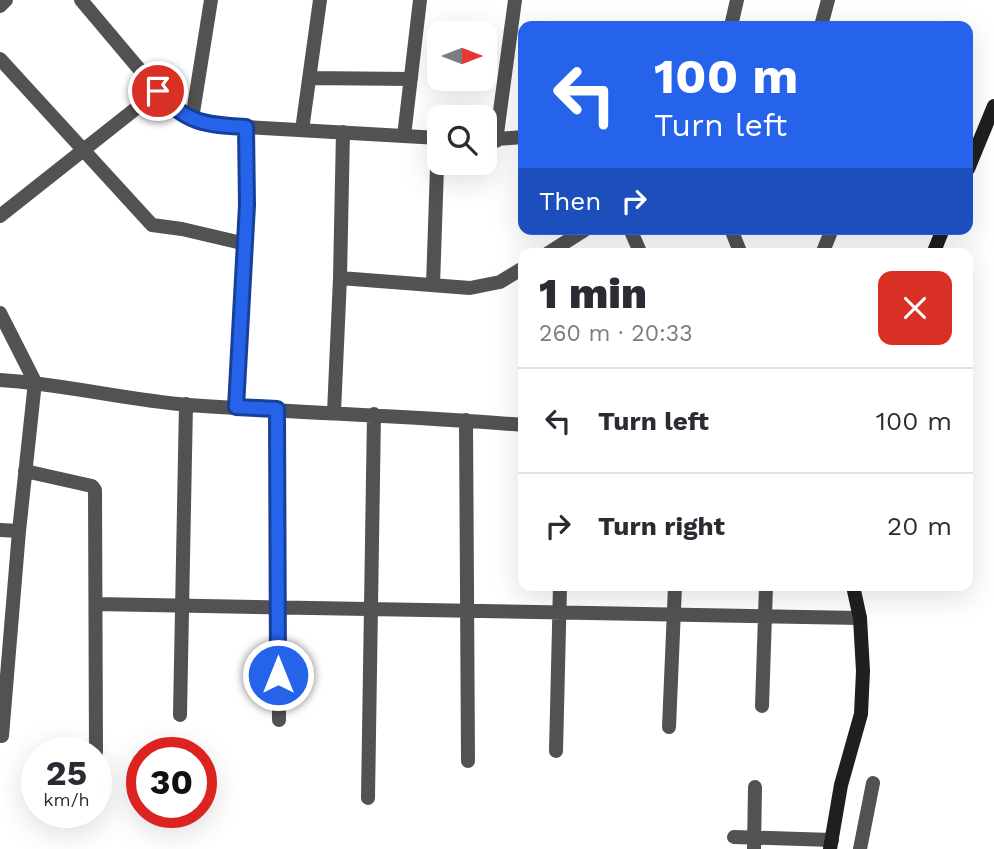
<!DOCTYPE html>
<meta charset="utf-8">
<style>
:root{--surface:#fff;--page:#f2f2f3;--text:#2b2b33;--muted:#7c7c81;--line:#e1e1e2}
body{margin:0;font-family:"Work Sans",sans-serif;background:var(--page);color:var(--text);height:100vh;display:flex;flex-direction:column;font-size:26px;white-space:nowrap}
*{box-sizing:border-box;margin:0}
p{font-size:23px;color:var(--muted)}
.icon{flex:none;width:38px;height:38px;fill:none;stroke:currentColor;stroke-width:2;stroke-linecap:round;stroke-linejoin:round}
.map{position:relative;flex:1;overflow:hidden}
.details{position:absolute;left:518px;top:248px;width:455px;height:343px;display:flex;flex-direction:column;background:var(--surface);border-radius:14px;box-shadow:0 7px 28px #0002}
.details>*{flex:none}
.hud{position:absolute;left:518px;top:21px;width:455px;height:214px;border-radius:14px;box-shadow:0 7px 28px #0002;background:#2563eb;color:#fff;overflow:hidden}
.needle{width:46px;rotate:90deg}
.tools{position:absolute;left:427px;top:21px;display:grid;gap:14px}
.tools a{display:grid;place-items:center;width:70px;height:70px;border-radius:14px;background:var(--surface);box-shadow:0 7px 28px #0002;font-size:35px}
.speed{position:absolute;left:21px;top:737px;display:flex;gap:14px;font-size:35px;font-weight:700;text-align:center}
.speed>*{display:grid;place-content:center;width:91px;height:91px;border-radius:50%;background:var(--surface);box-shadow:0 7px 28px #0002;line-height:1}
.speed small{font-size:18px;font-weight:400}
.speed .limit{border:10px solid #d22;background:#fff;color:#111}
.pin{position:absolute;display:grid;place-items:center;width:60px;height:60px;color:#fff;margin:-30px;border:4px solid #fff;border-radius:50%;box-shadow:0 2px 7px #0007}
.me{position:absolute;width:77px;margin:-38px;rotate:0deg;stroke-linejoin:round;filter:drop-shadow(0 0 5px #0008)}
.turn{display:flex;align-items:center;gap:24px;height:147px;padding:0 21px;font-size:32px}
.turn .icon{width:91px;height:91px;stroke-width:2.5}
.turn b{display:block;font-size:49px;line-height:60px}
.then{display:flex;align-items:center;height:66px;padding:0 21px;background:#0003;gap:14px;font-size:26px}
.round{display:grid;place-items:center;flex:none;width:74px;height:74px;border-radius:14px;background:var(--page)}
.summary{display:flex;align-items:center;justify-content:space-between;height:119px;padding:0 21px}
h1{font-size:42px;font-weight:800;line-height:52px}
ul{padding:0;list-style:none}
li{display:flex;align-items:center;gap:21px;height:105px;padding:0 21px;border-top:2px solid var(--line)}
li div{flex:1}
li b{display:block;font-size:26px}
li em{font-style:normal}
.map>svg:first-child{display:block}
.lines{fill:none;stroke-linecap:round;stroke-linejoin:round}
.street{stroke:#525252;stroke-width:14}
.secondary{stroke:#1f1f1f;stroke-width:14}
.route-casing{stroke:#184099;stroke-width:18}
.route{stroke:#2563eb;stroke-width:12}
</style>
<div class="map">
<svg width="994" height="849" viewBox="0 0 994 849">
<rect width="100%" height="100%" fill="#fff"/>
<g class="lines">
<!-- street -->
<path class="street" d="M81,0l91,108 38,17 229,13
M0,6l6,-6
M731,26l6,-26
M821,26l7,-26
M0,59l152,166 30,4 64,15
M309,78l102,1
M192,119l19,-119
M302,130l18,-130
M404,136l16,-136
M485,140l38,-3
M496,141l19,-141
M0,216l158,-125
M630,229l11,25
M731,229l10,25
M547,254l39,-25
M822,254l10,-25
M340,278l130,10 30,-6 23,-14
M433,285l5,-147
M0,313l35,69 -16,149 -17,205
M0,380c64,4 126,20 189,25 112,8 223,11 334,20
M236,407l12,-202 -3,-78
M277,409l2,311
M334,412l6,-134 3,-146
M466,420l2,341
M25,471l67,15 3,4 1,262
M0,530l19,1
M96,604l764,14
M762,706l4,-120
M180,715l6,-311
M669,727l6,-141
M556,751l4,-165
M368,798l6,-384
M734,837l98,3
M754,849l1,-62
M860,849l13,-66"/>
<!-- secondary -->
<path class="secondary" d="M968,169l26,-63
M933,254l10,-25
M830,849l11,-64 20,-71 2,-43 -3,-53 -7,-32"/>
</g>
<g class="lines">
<defs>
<path id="route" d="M158,91c27,32 47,34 88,36l1,78 -11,202 41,2 1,266"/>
</defs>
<!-- route casing -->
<use href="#route" class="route-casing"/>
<!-- route -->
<use href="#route" class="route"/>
</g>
</svg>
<div class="tools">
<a><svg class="needle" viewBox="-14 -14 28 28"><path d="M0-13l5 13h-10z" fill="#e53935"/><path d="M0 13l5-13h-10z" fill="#7c7c81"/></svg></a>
<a><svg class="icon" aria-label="search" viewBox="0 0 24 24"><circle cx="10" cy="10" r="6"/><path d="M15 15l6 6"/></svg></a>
</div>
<div class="speed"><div>25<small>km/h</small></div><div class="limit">30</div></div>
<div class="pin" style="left:158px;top:91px;background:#d93025"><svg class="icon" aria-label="arrive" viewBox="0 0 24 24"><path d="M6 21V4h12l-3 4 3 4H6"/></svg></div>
<svg class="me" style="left:278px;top:675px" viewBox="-20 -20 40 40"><circle r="17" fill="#2563eb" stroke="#fff" stroke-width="3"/><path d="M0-11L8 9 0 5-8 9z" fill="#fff"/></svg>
<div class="hud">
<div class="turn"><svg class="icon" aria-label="left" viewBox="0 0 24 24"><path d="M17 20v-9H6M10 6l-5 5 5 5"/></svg><div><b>100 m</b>Turn left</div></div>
<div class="then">Then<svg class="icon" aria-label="right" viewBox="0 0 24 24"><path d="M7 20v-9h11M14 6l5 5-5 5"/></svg></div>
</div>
<section class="details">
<div class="summary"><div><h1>1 min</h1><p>260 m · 20:33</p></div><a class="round" style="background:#d93025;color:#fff"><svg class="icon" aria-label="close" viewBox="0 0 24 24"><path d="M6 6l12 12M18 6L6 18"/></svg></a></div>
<ul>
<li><svg class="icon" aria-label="left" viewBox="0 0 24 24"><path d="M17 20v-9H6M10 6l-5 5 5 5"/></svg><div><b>Turn left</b></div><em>100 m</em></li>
<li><svg class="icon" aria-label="right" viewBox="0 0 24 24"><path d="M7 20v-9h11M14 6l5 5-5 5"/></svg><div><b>Turn right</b></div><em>20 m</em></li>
</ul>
</section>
</div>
